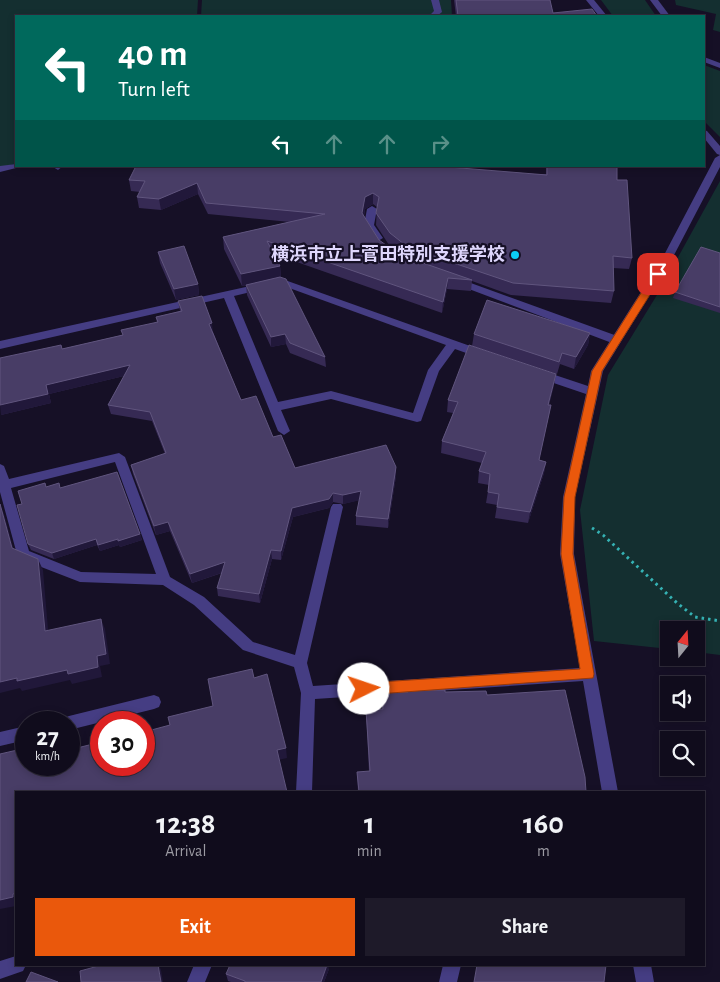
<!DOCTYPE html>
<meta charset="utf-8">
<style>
:root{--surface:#100c1c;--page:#1e1a29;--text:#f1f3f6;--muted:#9c9ba3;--line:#302c3b;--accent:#ea580c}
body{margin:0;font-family:"Alegreya Sans","Noto Sans JP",sans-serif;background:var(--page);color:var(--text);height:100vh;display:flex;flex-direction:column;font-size:19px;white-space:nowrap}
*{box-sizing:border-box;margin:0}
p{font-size:16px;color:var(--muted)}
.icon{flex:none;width:28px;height:28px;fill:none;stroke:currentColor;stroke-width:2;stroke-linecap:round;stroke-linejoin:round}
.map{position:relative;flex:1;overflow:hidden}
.details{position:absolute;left:15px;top:791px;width:690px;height:175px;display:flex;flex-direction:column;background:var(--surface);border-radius:0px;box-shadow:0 2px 8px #0003,0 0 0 1px var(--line)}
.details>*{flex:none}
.guide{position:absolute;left:15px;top:15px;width:690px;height:152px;border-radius:0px;box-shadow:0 2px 8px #0003,0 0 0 1px var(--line);background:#00695c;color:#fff;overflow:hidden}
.needle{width:32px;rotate:18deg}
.tools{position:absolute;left:660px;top:621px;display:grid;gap:10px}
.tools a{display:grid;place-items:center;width:45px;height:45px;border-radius:0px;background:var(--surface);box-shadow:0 2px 8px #0003,0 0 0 1px var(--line);font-size:25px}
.speed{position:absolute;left:15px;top:711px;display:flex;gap:10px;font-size:25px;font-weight:700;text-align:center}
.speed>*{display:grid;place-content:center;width:65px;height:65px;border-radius:50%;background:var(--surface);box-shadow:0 2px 8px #0003,0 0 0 1px var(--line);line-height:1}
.speed small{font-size:12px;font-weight:400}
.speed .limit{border:8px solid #d22;background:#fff;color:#111}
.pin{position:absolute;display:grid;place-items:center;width:42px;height:42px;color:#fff;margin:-21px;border-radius:10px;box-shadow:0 2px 8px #0006}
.me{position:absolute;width:55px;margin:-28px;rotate:86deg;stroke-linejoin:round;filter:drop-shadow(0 0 4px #0008)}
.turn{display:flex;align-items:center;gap:18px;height:105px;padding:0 20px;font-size:22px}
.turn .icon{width:65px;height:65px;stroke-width:2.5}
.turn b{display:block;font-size:35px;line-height:42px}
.lanes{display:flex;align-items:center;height:48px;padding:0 20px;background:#0003;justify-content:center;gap:25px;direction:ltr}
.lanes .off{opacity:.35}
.eta{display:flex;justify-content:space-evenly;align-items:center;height:85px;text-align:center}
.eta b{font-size:30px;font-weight:700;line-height:35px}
.cta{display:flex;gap:10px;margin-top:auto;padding:10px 20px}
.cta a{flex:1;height:58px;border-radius:0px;background:var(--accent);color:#fff;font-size:20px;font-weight:700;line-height:58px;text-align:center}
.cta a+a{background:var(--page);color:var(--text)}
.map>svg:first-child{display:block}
.green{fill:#142f30}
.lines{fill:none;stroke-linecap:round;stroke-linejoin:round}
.path{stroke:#35b2b4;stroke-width:3;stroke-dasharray:2.5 4;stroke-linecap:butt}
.service{fill:#453d83;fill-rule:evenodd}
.minor{fill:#453d83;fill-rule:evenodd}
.wall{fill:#362a54;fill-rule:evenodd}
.shaded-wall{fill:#21183a}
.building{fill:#483d66;stroke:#60557e}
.route{fill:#ea580c;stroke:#983908}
.poi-dot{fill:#0bccf5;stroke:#161026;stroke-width:2}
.labels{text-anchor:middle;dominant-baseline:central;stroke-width:4.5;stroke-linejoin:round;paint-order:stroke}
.poi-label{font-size:18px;font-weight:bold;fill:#dfd7fd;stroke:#161026;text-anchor:end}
</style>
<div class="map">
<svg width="720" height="982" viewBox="0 0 720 982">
<rect width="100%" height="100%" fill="#161026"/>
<!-- green -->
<path class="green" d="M0,0h198l-1,16h-181v148l-16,3z
M202,0h249l1,16h-251z
M601,0h44l11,16h-43z
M675,0h45v32l-7,-2 3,-16 -40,-9z
M704,65l16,6v66l-16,-16z
M720,181v474l-24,-3v-22h-27v19l-75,-8 -14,-131 28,-135 52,-85z"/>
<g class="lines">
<!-- path -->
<path class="path" d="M592,528l11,7 74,68 18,14 25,4"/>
<!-- service -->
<path class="service" d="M431,0h8l3,12 -5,4h-8l5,-5z
M650,0h8l12,16h-8z
M704,57l16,6v5l-16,-6z
M63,166l-5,4 -5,-3 1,-1z
M372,206l5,3 -3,16 9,13 -5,3 -3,-1 -11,-15 3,-16z
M457,278l163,59 1,3 -5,4 -4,-1 -159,-60 -1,-2z"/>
<!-- minor -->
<path class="minor" d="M586,0h8l13,16h-8z
M704,130l3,1 13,15v9l-3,-1 -13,-16z
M720,155v12l-47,90 -70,114 -28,126 -1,57 44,238h-16l-19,-111 -268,18 -3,93h-16l5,-99 -7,-26 -51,-17 -49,-45 -31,-20 -83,-3 -62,-24 -18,-66v-28l4,2 5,13 110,-26 6,4 45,120 34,20 49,45 42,13 36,-148 2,-3h8l2,3 -36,156 6,23 267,-18 -20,-114 3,-57 23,-103 -50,-17 -2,-3 6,-4 48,16 3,-15 72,-114 52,-99zM115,462l41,112 -75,-2 -52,-21 -18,-63z
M16,164v2h8l-24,6v-6z
M282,279l205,73 2,3 -6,4 -28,-10 -16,22 -18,50 -4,1 -86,-23 -50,11 9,21 -6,4 -6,-4 -54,-133 -224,51v-8zM281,285l165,60 -18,25 -15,43 -82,-22 -53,11 -44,-106z
M154,695l5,2 2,5 -2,5 -5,2 -85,21v-8h-7l2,-4 5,-2z
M26,726v14l-26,6v-14z
M16,956v9h10l-3,6 -23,8v-18z
M194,965h18l-7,17h-18z
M443,965h18l-4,17h-18z
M633,965h18l3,17h-18z"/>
</g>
<!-- wall -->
<path class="wall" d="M454,0h96l3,13 44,3h-141z
M546,166h71v14l15,78 -3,11 -16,-1 1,23 -3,12 -100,-8 -39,-14 -1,10 -24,-2 -5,24 -168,-59 6,12 1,11 44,80 1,10 -36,-14 -4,-9 -15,3 -24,-52 -1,-10 13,-3 -17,4 -18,-37 -1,-12 67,-15 -82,-8 -10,-20 -37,16 -22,-2 -2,-11 3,-5 -9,-1 -2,-11 417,-6zM373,204l4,3 -1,18 13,20 18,13 -7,-3 -21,-15 -15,-24 1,-7z
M158,252l40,32 1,11 -23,5 -16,-37z
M720,253v60l-47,-15 2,-6z
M178,301l35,31 28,68 32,37 22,31 101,-1v9l-8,52 -32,-3v-9l3,-16 -16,4 -10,-2 -4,6 -36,9 -12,43 -9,-1 -12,44 -42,-7 -1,-8 5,-15 -30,10 -22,-52 -14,4 -23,-61 -2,-9 34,-11 -13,-33 -41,-7 -3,-9 16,-29 -75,18 2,9 -50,12 61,-66 60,-14 35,-12 -1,-6 24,-6z
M590,333l-2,12 -14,24 -14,-5 -3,10 -85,-28 2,-12z
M554,385l-5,20h2l-12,55 7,2 -2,11 -16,50 -33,-5 2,-13 -11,-2 3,-18 -11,-2 1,-12 3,-8 -41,-10 1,-12 11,-28 -6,-1 1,-12z
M46,487l14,1 80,46 2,6 -22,7 -1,-2 -19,6 -3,-6 -43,14 -23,-9 -3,-6 -6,-40z
M382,692h63l42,3 99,97h-228l-1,-20h12l-3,-62 16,-1z
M329,969l-5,13h-93l-3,-1 -2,-7z"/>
<!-- shaded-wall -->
<path class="shaded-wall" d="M197,183l1,11 -37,16 -2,-11z
M373,193v11l-8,5 -3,16v-12l3,-16z
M280,266l1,11 -39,9 -1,-12z
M448,278l-1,11 -5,24 1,-11z
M198,284l1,11 -23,5 -2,-11z
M212,323l1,9 -2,1 -2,-9z
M590,333l-2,12 -14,24 2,-12z
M285,334l1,10 -15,3v-10z
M130,365l2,9 -83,20 2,9 -50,12 -1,-10 46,-20z
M556,374l-2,11 -8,31 2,-11z
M546,462l-2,11 -16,50 2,-11z
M396,467v9l-8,52v-9z
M361,491v9l-18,4v-9z
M333,493v9l-4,6 -36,9 -12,43v-9l11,-43z
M0,504l4,10 12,44 -4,-10z
M168,522l2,9 -14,4 -2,-9z
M140,534l2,6 -22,7 -1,-2 -19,6 -2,-6 20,-6z
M96,539l1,6 -43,14 -2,-6z
M271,550l1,9 -12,44 -1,-9z
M38,559l5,11 6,71 -4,-10z
M225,562l2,9 -35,12 -2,-9z
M101,619l4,10 5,35 -10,2 2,11 -30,7 -2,-4 -48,11 -2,-3 -20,5v-11l97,-26z
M286,748l1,10 -9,2 -1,-10z
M16,893v13l-16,3v-9z
M158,965h1l2,5 2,12h-2z
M327,965h1l1,4 -5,13h-3z"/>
<!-- building -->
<path class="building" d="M456,0h94l3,13 39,-4 5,7h-139z
M136,166h300l111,9v-9h70v14h10l5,78 -19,-2 1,35 -101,-8 -104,-35 -19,-15 -14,-20 3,-16 -6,-4 -8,4 -3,16 17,27 21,15 72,25 -24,-2 -5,24 -176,-61 13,25 -39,8 -18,-37 102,-23 -119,-11 -9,-20 -38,16 -22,-2 8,-16 -16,-1z
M184,246l14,38 -24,5 -16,-37z
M701,247l19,6v54l-45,-15z
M280,277l6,2 39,78 -35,-14 -5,-9 -14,3 -25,-52z
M202,296l10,27 -3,1 32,76 15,-4 17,41 8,-2 14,33 91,-23 10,22 -8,52 -32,-3 5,-25 -18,4 -10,-2 -4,6 -37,9 -11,43 -10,-1 -12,44 -42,-6 8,-26 -35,12 -22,-52 -14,4 -23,-61 35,-12 -16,-41 -42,-7 22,-40 -84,20 2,9 -48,11v-47l61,-13 1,4 61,-14 -2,-5 37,-8 -2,-5 26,-6 -4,-10z
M487,300l103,33 -14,24 -14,-4 -3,9 -85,-28z
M469,345l87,29 -8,31h3l-12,55 7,2 -16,50 -33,-5 2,-13 -11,-2 2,-18 -11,-3 7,-19 -44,-11 16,-39 -10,-2z
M117,472l23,62 -22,7v-2l-20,6 -2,-6 -44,14 -24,-9 -11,-39 5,-1 -4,-13 27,-8 1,4 13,-4 1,5z
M0,504l12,44 26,11 7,72 56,-12 5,35 -9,2 1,11 -30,7 -1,-4 -50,11v-3l-17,4z
M252,669l2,9 13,-4 19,74 -9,2 10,42h-271v101l-3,1v3l-13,3v-146l26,-6v17h43v-15l32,-8v23h43v-33l26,-7 -2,-8 45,-11 -5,-27z
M408,690h37v2l41,-1 1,4 78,-5 20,87 1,15h-227l-2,-20 13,-1 -4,-61 17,-1 -1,-17h26z
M102,965h42l1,1 4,-1h9l3,17h-80l-1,-11z
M230,965h97l-6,17h-76v-1l-19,-7z
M477,965h129l-2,17h-130z
M31,972l27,10h-32z"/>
<!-- route -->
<path class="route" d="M658,271l5,3 -61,97 -27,126 -2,57 21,120 -1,4 -229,17 -4,-2 -2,-4 2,-4 4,-2 216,-14 -19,-115 3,-57 28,-126 61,-97z"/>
<!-- markers -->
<circle class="poi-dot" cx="515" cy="255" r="5"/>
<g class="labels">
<!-- poi labels -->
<g class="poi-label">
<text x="505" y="255">横浜市立上菅田特別支援学校</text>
</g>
</g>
</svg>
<div class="tools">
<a><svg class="needle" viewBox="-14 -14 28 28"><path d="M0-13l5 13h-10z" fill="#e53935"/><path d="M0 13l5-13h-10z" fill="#9c9ba3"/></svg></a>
<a><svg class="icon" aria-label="sound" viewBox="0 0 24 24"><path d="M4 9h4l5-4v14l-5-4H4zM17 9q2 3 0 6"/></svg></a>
<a><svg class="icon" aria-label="search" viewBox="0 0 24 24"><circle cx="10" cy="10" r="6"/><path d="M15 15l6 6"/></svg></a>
</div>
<div class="speed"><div>27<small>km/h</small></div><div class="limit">30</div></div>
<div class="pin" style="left:658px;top:274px;background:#d93025"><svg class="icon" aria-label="arrive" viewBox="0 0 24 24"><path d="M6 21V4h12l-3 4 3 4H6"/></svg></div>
<svg class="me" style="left:364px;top:689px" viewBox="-20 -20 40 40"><circle r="19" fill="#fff"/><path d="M0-13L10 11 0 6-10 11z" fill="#ea580c"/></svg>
<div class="guide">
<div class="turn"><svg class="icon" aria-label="left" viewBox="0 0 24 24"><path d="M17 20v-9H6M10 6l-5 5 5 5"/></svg><div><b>40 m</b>Turn left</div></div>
<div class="lanes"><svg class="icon" aria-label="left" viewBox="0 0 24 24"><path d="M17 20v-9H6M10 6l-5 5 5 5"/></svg><svg class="icon off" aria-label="ahead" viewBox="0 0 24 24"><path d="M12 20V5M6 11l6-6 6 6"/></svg><svg class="icon off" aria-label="ahead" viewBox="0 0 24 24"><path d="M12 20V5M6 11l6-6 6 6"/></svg><svg class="icon off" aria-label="right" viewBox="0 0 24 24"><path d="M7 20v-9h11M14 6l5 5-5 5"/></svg></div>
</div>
<section class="details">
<div class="eta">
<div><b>12:38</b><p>Arrival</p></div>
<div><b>1</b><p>min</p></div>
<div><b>160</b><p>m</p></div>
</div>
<div class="cta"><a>Exit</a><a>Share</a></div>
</section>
</div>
